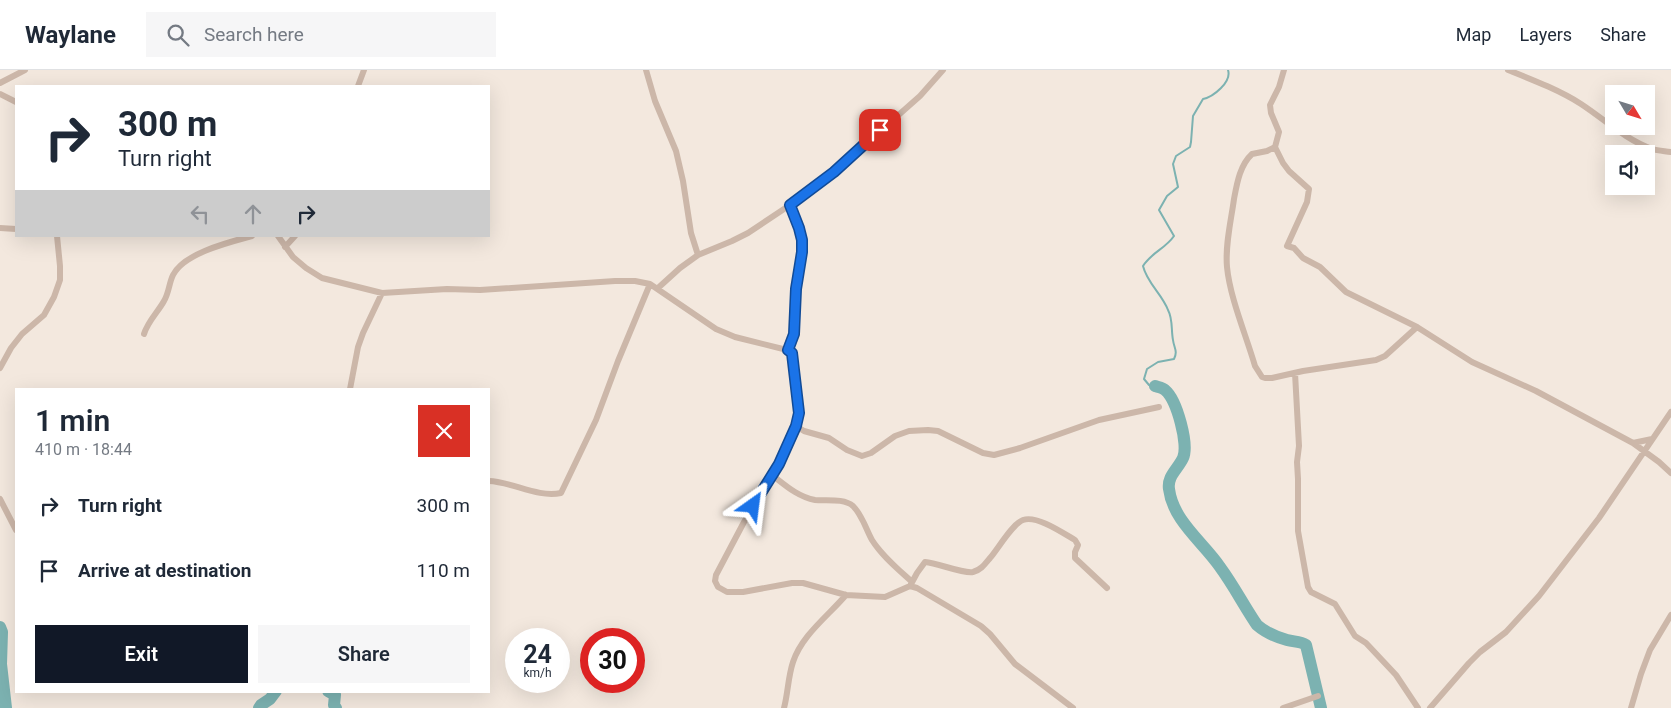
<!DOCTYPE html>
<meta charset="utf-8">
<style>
:root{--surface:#fff;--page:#f6f6f7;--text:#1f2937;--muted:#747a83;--line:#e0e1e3;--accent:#111827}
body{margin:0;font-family:Roboto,sans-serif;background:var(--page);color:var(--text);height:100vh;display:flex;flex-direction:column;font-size:19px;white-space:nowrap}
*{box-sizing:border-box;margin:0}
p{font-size:16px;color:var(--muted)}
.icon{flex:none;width:28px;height:28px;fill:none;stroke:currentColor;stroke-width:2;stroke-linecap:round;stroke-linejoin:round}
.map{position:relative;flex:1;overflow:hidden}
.side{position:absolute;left:15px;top:318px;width:475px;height:305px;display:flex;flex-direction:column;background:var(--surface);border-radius:0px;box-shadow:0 5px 20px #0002}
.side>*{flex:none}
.banner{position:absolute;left:15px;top:15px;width:475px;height:152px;border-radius:0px;box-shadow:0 5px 20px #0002;background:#fff;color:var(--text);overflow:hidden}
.needle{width:32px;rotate:128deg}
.tools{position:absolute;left:1605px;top:15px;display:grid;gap:10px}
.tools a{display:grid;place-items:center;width:50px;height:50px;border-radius:0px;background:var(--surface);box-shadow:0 5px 20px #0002;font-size:25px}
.speed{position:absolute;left:505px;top:558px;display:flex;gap:10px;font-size:25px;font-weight:700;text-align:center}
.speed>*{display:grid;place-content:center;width:65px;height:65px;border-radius:50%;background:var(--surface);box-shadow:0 5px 20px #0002;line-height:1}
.speed small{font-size:12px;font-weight:400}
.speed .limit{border:8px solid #d22;background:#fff;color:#111}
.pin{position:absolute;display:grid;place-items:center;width:42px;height:42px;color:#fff;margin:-21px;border-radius:10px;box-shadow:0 2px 8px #0006}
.me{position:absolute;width:55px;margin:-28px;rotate:31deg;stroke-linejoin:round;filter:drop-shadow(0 0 4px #0008)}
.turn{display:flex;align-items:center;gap:18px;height:105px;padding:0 20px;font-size:22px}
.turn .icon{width:65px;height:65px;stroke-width:2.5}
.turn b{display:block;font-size:35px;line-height:42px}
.lanes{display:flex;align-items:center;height:48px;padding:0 20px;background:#0003;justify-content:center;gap:25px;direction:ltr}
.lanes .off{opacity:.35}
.round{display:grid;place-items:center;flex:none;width:52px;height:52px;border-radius:0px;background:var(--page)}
.overview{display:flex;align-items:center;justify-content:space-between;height:85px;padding:0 20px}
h1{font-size:30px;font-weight:600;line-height:38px}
.primary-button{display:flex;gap:10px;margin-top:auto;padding:10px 20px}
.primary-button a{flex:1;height:58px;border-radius:0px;background:var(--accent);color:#fff;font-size:20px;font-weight:600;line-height:58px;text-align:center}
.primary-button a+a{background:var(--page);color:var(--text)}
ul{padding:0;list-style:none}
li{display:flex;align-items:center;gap:15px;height:65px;padding:0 20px}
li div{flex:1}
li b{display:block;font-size:19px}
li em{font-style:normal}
header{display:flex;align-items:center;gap:30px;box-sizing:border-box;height:70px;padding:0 25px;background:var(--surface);border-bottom:1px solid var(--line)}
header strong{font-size:24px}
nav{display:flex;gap:28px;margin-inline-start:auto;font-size:18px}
.search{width:350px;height:45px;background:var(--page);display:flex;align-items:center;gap:12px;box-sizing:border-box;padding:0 18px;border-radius:0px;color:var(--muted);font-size:19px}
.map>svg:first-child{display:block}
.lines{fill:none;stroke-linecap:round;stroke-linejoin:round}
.stream{stroke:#7cb2b1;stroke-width:2}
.river{stroke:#7cb2b1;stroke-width:12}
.street{stroke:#ccb7a9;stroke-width:6}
.route-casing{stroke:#114b97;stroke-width:12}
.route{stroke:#1a73e8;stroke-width:9}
</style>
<header>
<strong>Waylane</strong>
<div class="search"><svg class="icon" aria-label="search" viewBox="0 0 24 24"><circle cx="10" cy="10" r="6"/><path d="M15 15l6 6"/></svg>Search here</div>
<nav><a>Map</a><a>Layers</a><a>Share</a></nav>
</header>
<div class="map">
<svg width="1671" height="638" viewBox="0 0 1671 638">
<rect width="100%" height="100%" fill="#f3e8de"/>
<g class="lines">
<!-- stream -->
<path class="stream" d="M1155,316l-6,-1 -5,-6 3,-10 11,-7 16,-3c4,-8 0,-11 -1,-19 -2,-10 0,-21 -5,-30 -6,-16 -21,-27 -25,-44 9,-14 22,-17 31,-30l-15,-26 8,-14 11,-9 -5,-23 3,-8 14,-9 1,-5 2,-26 10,-17c10,-2 29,-17 25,-29"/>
<!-- river -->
<path class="river" d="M1155,316c3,1 8,2 10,4 12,10 24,55 18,68 -5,11 -16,18 -14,31 4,32 34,53 51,78 14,19 24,39 37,58 8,7 19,12 30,15 7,2 13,1 19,5l15,63
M0,557l2,5 -1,32 5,44
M328,621l7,4 -1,10 2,3
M259,638l2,-3 9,-6 6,-8"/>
<!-- street -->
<path class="street" d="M646,0l9,31 21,50 7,30 8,52 7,22
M1284,0l-5,17 -9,18 1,8 8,19 -4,15 8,16 6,8 20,18 -2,13 -20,44 7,2 9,10 17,9 26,25 71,35 55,35 64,29 97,52 26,19 12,11
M1508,0c25,10 51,20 73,34 23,15 45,36 71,45 6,2 13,2 19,3
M0,13l25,-13
M358,16l6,-16
M0,24l16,8
M1275,77l-8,4 -15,3c-12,11 -15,29 -18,45 -3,22 -9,46 -7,68 3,31 19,68 28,99l7,11 3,1h7l31,-7 73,-11 9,-4 32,-29
M0,158l16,1
M278,166l15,21 13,11 16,10 60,15 65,-4 33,1 135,-9h20l15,3 66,45 19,8 56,14 2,8 5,35 1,19 -3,13 -17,38 -35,58 -28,53 -1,6 3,6 9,5h16l49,-9h11l43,12 39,2 25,-11 7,2 64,38 9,8 25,30 58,44
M285,177l10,-11
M658,218l22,-20 18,-13 34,-14 16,-8 42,-28 44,-33 86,-76 23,-26
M144,264c4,-13 14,-22 20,-33 5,-8 5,-18 9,-26 11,-22 57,-33 79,-39
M788,280c9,-19 6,-41 8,-62 2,-15 7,-31 6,-46 -1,-13 -7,-25 -12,-37
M0,298l11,-20 11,-14 22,-19 10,-18 6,-17v-14l-3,-30
M1295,303l4,73 -2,16 1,17v52l10,56 3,5 24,12 20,32 11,7 30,32 22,33
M350,319l8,-42 5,-14 19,-40
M796,356l8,5 25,7 18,12 15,6 9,-3 24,-17 14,-5 19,-1 10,1 45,22 11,2 26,-7 79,-28 60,-13
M1633,373l19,-4
M772,405c13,10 26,22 43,25 11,1 29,-2 38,6 9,9 13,23 19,34 10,16 26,29 40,42
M489,411c24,1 48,17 72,12l35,-73 22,-59 32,-77
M0,429l16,31
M910,516l7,-13 8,-11c13,1 38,12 48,10 8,-2 12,-8 17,-14 8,-9 22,-34 33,-38 14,-5 40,13 52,20l3,5 -3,7v6l32,30
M784,638c4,-15 4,-31 9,-46 9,-27 35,-46 53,-67
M1283,638l35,-12
M1430,638l39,-45 11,-11 26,-20 33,-36 60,-78 72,-106
M1631,638l10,-34 9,-24 21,-35"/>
</g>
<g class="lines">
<defs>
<path id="route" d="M753,436l26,-42 17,-38 3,-13 -7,-60 -4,-3 6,-16 2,-45 6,-37v-12l-3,-12 -9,-23 44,-33 46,-42"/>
</defs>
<!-- route casing -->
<use href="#route" class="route-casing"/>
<!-- route -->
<use href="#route" class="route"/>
</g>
</svg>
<div class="tools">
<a><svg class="needle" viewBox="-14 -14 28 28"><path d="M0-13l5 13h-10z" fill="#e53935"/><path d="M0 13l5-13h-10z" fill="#747a83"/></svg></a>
<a><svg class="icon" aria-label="sound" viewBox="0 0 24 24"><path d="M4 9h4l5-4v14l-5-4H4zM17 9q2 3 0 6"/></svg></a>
</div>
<div class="speed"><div>24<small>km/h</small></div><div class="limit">30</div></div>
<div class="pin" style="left:880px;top:60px;background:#d93025"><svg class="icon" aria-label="arrive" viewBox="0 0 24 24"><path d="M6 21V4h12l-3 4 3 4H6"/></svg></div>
<svg class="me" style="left:753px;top:436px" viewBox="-20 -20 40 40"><path d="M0-17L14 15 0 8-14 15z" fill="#1a73e8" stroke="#fff" stroke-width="4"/></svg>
<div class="banner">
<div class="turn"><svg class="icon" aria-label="right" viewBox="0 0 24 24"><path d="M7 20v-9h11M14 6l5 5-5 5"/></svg><div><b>300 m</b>Turn right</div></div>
<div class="lanes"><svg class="icon off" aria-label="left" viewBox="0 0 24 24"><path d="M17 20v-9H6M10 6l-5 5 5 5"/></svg><svg class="icon off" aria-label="ahead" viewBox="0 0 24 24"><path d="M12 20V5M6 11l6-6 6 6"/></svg><svg class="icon" aria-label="right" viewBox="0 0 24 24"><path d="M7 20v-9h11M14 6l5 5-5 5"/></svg></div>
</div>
<section class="side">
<div class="overview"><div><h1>1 min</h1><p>410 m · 18:44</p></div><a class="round" style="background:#d93025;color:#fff"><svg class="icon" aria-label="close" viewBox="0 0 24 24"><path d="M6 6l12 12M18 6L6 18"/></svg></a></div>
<ul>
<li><svg class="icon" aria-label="right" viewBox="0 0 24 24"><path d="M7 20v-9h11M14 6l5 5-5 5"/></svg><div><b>Turn right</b></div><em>300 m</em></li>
<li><svg class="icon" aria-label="arrive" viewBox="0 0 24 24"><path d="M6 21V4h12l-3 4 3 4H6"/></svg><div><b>Arrive at destination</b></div><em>110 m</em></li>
</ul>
<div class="primary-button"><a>Exit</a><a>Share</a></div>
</section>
</div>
